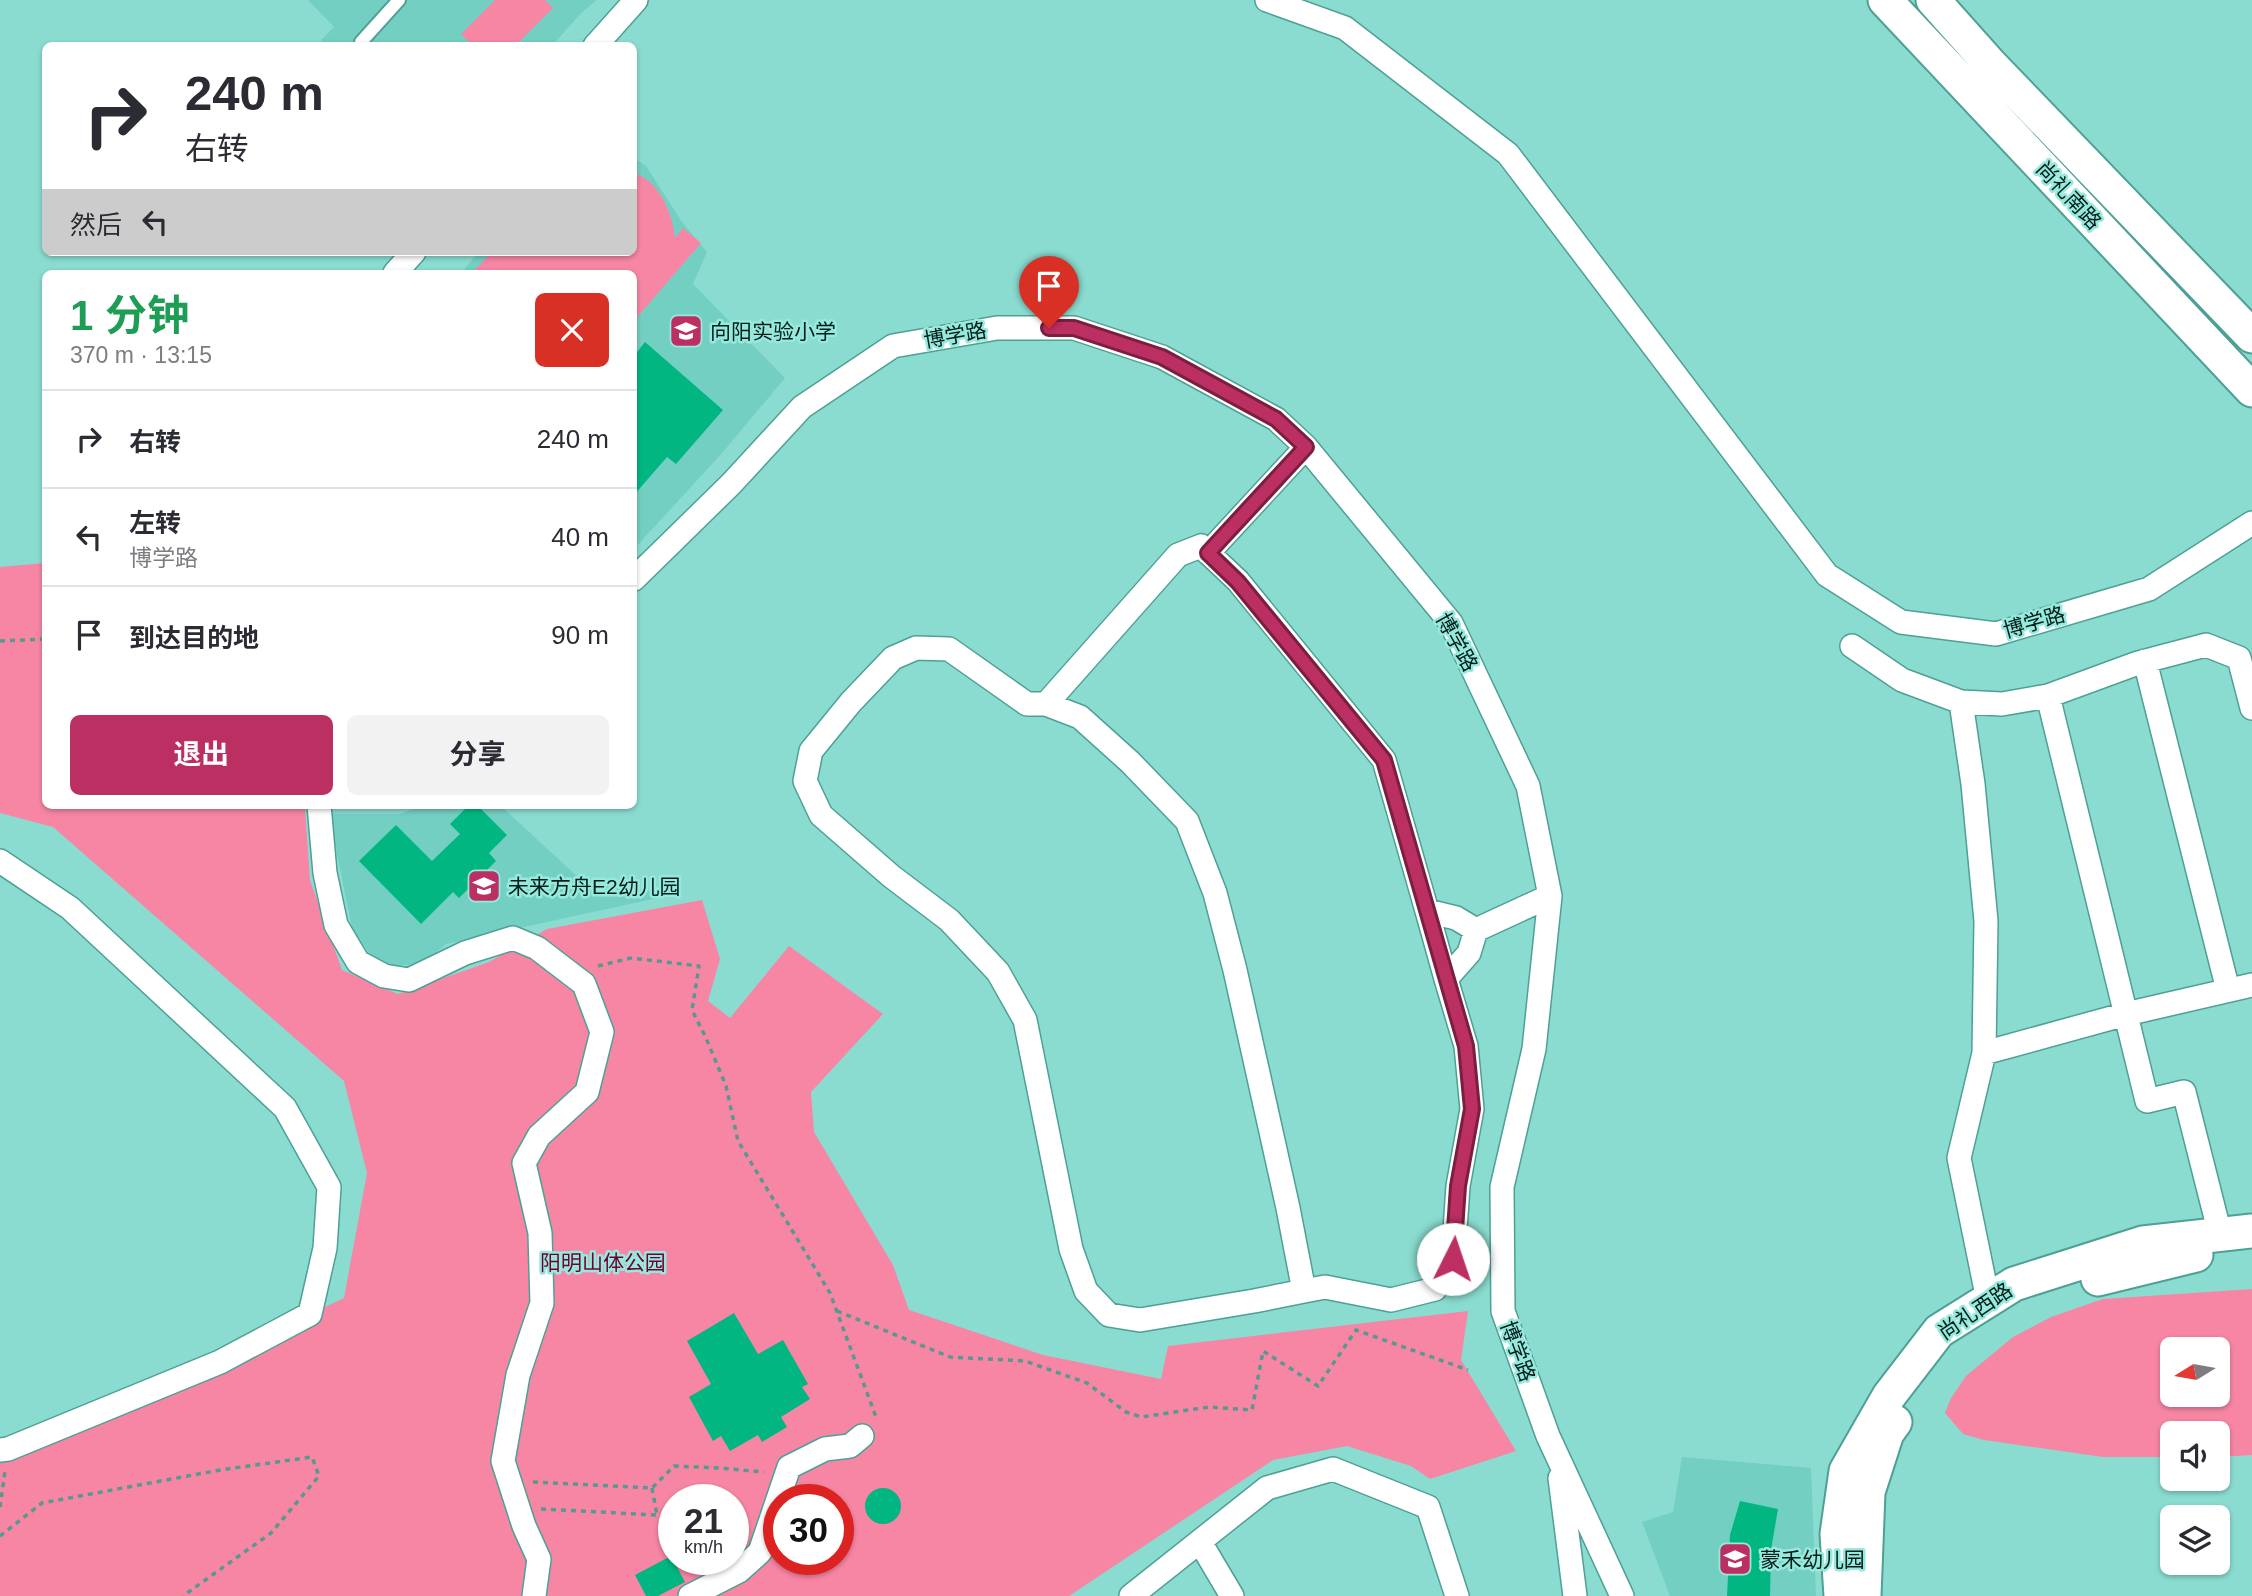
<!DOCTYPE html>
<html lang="zh">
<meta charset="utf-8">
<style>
:root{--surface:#fff;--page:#f2f2f3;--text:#2b2b33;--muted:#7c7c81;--line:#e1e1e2;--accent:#bc2f62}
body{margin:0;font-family:Helvetica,"Noto Sans SC",sans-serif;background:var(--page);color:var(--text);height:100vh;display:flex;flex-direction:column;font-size:26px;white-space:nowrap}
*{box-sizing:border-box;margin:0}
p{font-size:23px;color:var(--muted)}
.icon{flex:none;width:38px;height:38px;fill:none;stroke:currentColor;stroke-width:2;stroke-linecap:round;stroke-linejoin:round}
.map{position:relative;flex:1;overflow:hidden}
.sheet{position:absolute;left:42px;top:270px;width:595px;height:539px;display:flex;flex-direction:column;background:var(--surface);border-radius:10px;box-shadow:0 2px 5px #0004}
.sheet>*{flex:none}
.guide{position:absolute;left:42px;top:42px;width:595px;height:214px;border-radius:10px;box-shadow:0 2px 5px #0004;background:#fff;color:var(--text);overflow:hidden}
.needle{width:46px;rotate:259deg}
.buttons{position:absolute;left:2160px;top:1337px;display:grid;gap:14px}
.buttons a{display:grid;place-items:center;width:70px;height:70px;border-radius:10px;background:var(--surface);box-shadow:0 2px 5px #0004;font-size:35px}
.speed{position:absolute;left:658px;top:1484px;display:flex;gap:14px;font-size:35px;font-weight:700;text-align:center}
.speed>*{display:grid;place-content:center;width:91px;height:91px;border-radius:50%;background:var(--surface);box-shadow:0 2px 5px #0004;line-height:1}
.speed small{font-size:18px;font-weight:400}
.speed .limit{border:10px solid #d22;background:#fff;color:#111}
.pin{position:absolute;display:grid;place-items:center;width:60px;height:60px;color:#fff;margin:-72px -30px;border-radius:50% 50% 50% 0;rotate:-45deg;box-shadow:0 0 7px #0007}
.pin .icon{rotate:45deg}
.me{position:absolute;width:77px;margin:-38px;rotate:4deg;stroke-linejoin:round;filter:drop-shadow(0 0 5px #0008)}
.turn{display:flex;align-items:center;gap:24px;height:147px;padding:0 28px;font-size:32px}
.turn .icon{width:91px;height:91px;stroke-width:2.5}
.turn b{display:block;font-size:49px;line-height:60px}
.then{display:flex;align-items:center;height:66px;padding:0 28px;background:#0003;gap:14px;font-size:26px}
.round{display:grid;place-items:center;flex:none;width:74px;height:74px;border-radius:10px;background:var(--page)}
.head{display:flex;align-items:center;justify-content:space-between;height:119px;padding:0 28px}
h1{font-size:42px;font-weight:700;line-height:52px;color:#1e9e55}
.primary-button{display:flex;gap:14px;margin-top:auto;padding:14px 28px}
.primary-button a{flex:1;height:80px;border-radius:10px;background:var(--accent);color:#fff;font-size:28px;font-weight:700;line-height:80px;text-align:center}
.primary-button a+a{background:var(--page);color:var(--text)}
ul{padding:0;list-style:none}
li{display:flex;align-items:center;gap:21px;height:98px;padding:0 28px;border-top:2px solid var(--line)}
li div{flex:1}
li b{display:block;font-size:26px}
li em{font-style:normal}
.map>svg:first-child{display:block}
.built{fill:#73cfc2}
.green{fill:#f686a4;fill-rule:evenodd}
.building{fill:#02b682}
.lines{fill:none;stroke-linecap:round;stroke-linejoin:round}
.lane-casing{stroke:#4ea095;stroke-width:16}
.street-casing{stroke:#4ea095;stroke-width:26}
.secondary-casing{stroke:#4ea095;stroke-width:37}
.path{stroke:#59988f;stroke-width:3.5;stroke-dasharray:5 5;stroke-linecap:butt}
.lane{stroke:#fff;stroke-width:12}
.street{stroke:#fff;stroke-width:23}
.secondary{stroke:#fff;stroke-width:33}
.route-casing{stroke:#7a1f40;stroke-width:18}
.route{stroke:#bc2f62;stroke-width:12}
.labels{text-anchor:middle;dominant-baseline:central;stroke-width:5;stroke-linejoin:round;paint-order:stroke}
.street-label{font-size:21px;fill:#001e1a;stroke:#97e9dd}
.poi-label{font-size:21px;fill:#001e1a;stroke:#97e9dd;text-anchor:start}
.park-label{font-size:21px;fill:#6f0031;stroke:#97e9dd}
</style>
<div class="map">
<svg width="2252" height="1596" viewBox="0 0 2252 1596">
<rect width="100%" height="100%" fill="#8adcd0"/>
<!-- built -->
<path class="built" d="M308,0h289l-16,13 -29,33 -225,-1 -6,-5 13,-13z
M634,158l12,8 36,56 25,30 -14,32 92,94 -62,74 -89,97v-276h-173l18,-21h155z
M423,805h77l79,73 92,17 -225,49 -23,20 -32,2 -22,-13 -17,-25 -23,-114h71z
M1682,1457l129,11 5,128h-146l-28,-74 31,-10z"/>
<!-- green -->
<path class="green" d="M495,0h50l8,8 -37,37h-44l-11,-11z
M634,173c26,9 38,39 41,65l8,-10 18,15 -67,78v-48h-162l20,-21h142z
M45,563l1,242h255l4,3 5,72 32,90 56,24 91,-32 58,-33 155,-29 18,59 -12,42 22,17 59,-72 94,68 -72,78 3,40 79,133 16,45 134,45 118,24 7,-33 300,-35 -7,49 55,91 -86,28 -19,-13 -64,-20 -74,14 -204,136h-1069v-140l38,-12 306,-146 23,-125 -23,-92 -291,-254 -53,-14v-246zM674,1500h59v59h-59zM779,1500h59v59h-59z
M2252,1289v166l-35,2v-24h-45v24h-69l-119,-17 -21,-6 -18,-21 6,-15 15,-22 47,-39 38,-20 52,-18zM2217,1349v46h-45v-46z"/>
<!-- building -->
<path class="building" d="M645,342l78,68 -47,54 -9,-7 -33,38v-139z
M469,805h8l30,30 -18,18 7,8 -37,37 -6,-6 -32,32 -62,-63 37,-36 36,36 28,-27 -10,-10z
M734,1313l24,41 25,-14 25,44 -6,3 8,12 -29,18 6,10 -25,15 -4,-7 -28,16 -9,-15 -8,5 -24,-44 22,-13 -24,-43z
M865 1506a18 18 0 1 1 36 0a18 18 0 1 1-36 0Z
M1740,1501l38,8 -7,41 -1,46h-43l3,-61z
M671,1556l14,26 -27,14h-12l-11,-21z"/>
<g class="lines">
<defs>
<path id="lane" d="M361,42l38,-42"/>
<path id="street" d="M1267,0l78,28 163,126 319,421 74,47 95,12 153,-45 103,-66
M595,46l41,-46
M395,273l19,-21
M1208,553l98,-106
M634,579l97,-95 71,-77 91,-61 104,-18h77l88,29 114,62 30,28 145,176 77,163 22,110 -16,153 -32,138 1,124 45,125 74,160
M1852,646l50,34 59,22 41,2 46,-8 90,-33 68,-18 33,13 13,50
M2145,661l83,329
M2048,696l99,405 37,-9 36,142
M1961,702l12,82 13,137 -2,132 -25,105 29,142
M1046,704l132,-149 23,-9 37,35 146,179 43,151 29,7 20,12 74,-34
M319,805l6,68 11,52 22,37 26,14 25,4 56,-27 48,-15 24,10 47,36 18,48 -15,60 -48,44 -15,27 16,70 2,70 -24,72 -15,86 21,65 15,33 -5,37
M0,861l70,47 215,200 44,79 -4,61 -15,66 -90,48 -212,87 -8,1
M1427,911l19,68
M1984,1053l142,-39 126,-29
M1304,1291l-16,-83 -53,-238 -20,-77 -28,-72 -57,-59 -50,-45 -34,-13h-19l-78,-55 -33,-1 -23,10 -42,44 -40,49 -6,30 16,34 70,61 58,44 49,52 27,48 46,229 15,42 23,24 31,5 114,-19 50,-10 21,-4 66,13 44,-11 18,-30 5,-73 14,-77 -6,-63 -20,-67 23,-26 7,-23
M1560,1478l15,118
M1200,1542l32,54
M690,1596l49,-25 21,-19 29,-85 36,-18 25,-3 12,-10
M1131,1596l136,-108 66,-19 95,38 29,89"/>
<path id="secondary" d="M1885,0l367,390
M1933,0l58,65 261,271
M2098,1279l98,-24
M1841,1596l-4,-62 9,-63 43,-75 50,-65 75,-47 129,-41 109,-12
M1864,1596l4,-104 19,-59 8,-11"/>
</defs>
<!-- lane casing -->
<use href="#lane" class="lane-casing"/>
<!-- street casing -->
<use href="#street" class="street-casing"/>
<!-- secondary casing -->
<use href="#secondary" class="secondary-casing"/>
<!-- path -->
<path class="path" d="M0,641l46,-2
M598,966l33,-8 68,8 -7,44 14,28 20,48 12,55 92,152 46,124 -2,3
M837,1311l113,46 75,4 62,22 39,29 15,5 68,-10 43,3 11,-59 55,35 38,-56 112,40
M533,1482l119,6 22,-22 45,2 45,4
M652,1488l5,27
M0,1507l5,-36
M541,1509l116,6 17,10
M733,1531l12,1
M0,1536l42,-33 178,-33 92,-13 7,19 -48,57 -88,63"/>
<!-- lane -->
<use href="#lane" class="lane"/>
<!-- street -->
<use href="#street" class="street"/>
<!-- secondary -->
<use href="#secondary" class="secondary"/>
</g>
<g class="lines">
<defs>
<path id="route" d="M1049,328h25l88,29 114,62 30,28 -98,106 30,29 146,178 82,286 6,63 -14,77 -5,73"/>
</defs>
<!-- route casing -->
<use href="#route" class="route-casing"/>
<!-- route -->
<use href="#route" class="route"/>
</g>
<!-- icons -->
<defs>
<symbol id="school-square" viewBox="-11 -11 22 22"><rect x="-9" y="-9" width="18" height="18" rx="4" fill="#bc2f62" stroke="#97e9dd"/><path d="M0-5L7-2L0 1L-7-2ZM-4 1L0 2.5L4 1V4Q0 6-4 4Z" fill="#fff"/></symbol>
</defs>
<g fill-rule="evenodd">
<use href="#school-square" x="667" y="312" width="38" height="38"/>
<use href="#school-square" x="465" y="867" width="38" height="38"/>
<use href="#school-square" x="1716" y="1540" width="38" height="38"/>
</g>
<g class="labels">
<!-- street labels -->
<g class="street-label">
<text transform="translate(2069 195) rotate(47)">尚礼南路</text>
<text transform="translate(955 335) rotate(-10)">博学路</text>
<text transform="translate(2034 622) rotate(-16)">博学路</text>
<text transform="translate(1457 642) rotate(61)">博学路</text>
<text transform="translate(1975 1311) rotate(-34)">尚礼西路</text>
<text transform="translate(1518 1351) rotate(70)">博学路</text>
</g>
<!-- poi labels -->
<g class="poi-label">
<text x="710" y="331">向阳实验小学</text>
<text x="508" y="886">未来方舟E2幼儿园</text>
<text x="1760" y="1559">蒙禾幼儿园</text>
</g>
<!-- park labels -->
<g class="park-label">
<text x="603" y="1262">阳明山体公园</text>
</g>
</g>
</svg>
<div class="buttons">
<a><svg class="needle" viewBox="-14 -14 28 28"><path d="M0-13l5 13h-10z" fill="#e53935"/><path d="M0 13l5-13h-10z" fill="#7c7c81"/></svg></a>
<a><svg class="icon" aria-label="sound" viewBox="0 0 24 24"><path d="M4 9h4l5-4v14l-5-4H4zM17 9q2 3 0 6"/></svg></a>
<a><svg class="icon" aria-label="layers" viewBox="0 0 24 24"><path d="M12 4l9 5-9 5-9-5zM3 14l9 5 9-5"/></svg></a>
</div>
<div class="speed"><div>21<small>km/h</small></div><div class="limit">30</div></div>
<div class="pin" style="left:1049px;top:328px;background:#d93025"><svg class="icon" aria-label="arrive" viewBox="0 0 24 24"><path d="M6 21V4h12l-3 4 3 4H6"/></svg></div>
<svg class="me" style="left:1453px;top:1259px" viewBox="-20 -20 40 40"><circle r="19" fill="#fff"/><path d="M0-13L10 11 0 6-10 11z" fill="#bc2f62"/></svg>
<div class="guide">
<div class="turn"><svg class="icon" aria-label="right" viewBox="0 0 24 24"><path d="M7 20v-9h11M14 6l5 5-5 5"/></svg><div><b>240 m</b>右转</div></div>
<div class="then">然后<svg class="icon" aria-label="left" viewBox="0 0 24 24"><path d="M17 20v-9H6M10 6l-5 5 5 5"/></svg></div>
</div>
<section class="sheet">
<div class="head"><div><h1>1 分钟</h1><p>370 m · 13:15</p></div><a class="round" style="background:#d93025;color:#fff"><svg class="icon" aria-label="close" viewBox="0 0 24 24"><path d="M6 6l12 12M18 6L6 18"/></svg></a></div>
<ul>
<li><svg class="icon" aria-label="right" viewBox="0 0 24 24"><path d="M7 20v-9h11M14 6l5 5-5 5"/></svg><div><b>右转</b></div><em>240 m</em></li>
<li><svg class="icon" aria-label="left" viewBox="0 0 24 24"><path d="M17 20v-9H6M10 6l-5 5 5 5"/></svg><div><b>左转</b><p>博学路</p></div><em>40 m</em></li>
<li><svg class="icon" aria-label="arrive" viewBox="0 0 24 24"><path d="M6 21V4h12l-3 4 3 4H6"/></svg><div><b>到达目的地</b></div><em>90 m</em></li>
</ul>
<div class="primary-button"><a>退出</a><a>分享</a></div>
</section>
</div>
